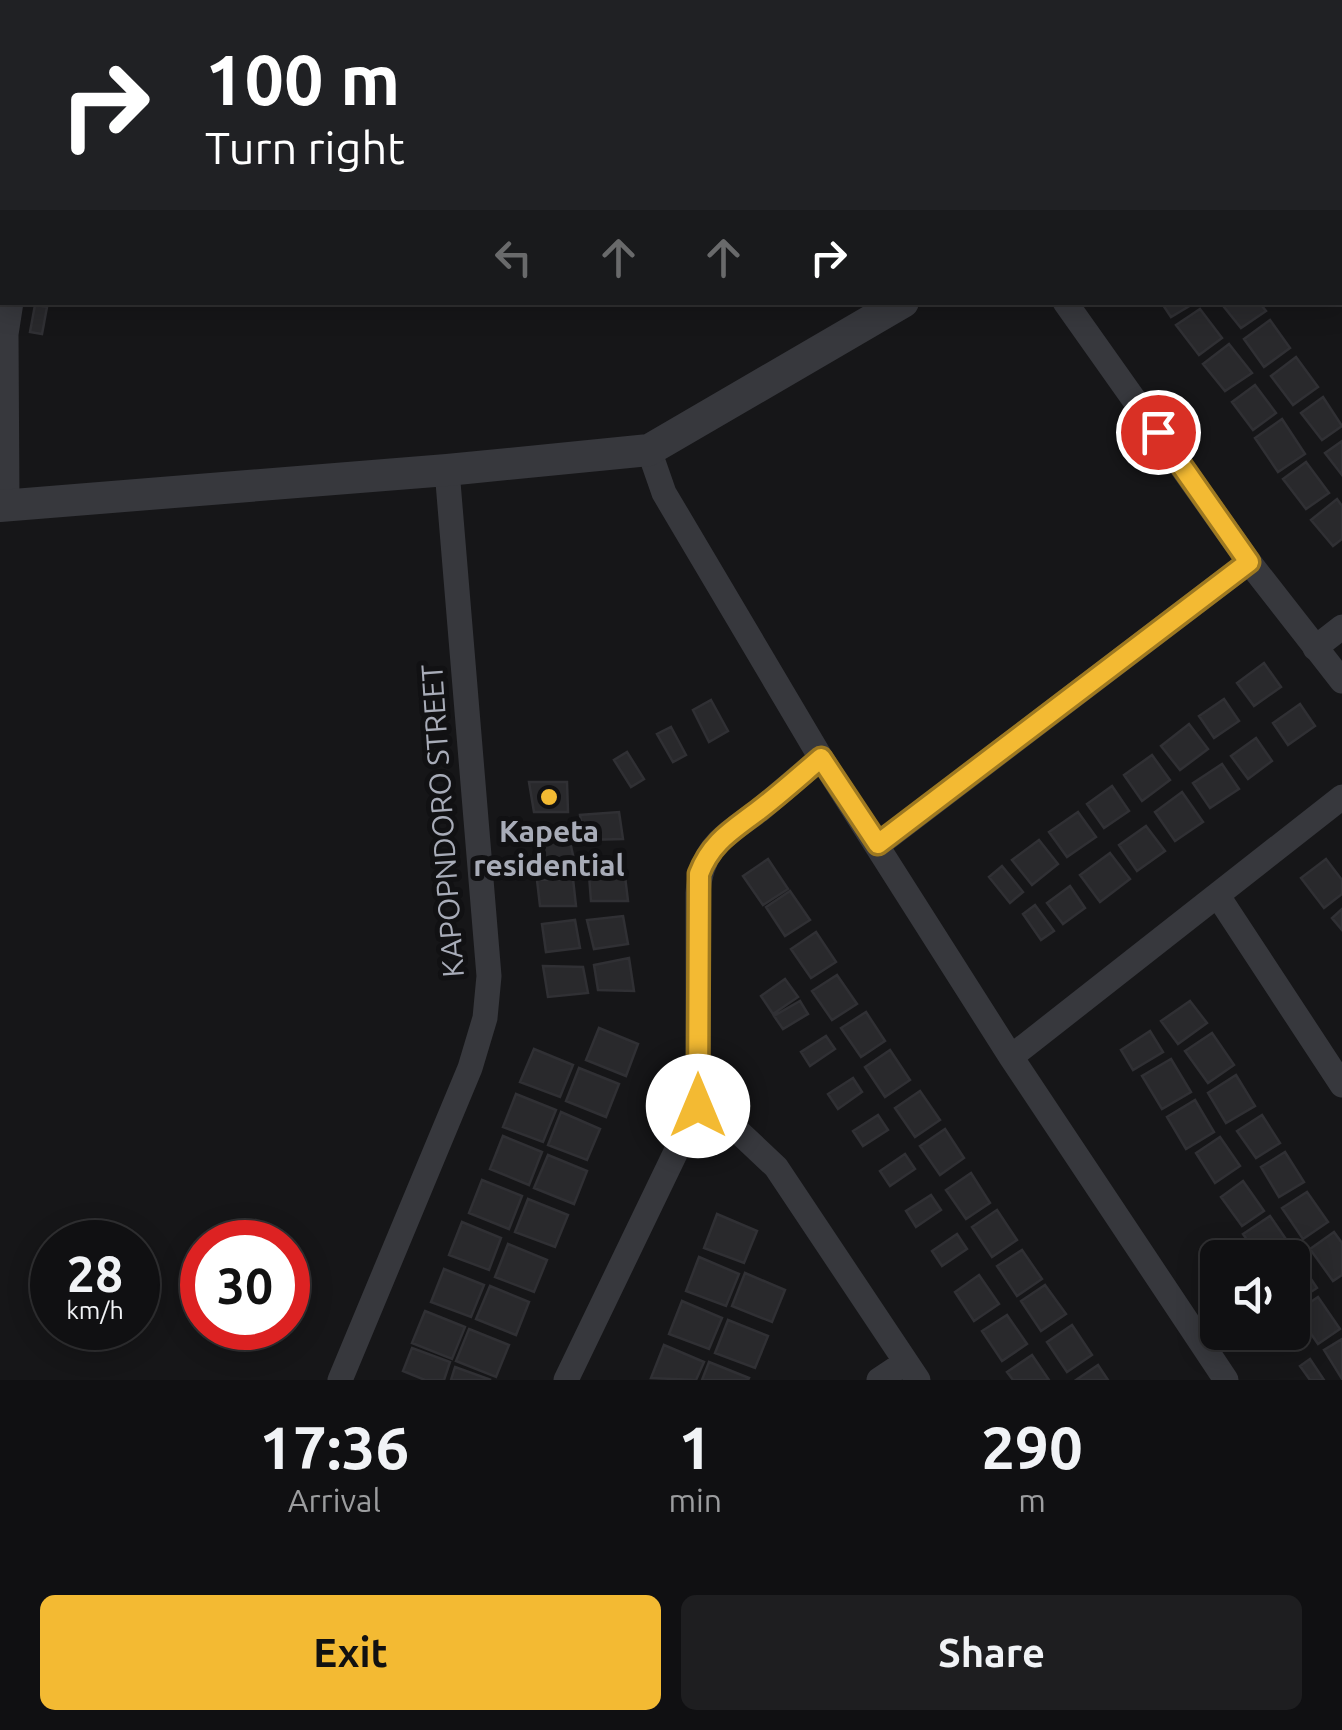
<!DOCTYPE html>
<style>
:root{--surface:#101012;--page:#1e1e20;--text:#f1f3f6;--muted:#9c9d9f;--line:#303032;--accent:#f3ba33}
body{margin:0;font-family:Ubuntu,sans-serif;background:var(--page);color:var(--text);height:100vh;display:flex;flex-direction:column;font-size:38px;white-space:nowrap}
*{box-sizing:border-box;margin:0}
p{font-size:32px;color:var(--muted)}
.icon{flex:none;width:55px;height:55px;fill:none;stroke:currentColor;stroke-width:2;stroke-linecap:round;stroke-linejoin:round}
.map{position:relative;height:1380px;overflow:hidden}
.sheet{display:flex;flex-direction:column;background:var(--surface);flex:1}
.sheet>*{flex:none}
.banner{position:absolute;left:0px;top:0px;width:1342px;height:305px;box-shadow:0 5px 25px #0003,0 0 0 2px var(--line);background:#202124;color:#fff;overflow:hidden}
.fabs{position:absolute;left:1200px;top:1240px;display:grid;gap:20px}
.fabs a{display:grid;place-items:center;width:110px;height:110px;border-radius:15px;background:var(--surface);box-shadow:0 5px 25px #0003,0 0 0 2px var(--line);font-size:50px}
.speed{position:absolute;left:30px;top:1220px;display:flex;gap:20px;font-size:50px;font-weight:700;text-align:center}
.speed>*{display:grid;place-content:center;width:130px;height:130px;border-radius:50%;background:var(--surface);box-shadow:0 5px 25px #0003,0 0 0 2px var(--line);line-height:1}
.speed small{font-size:25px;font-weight:400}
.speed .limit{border:15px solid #d22;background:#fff;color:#111}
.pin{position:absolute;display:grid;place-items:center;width:85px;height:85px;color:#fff;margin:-42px;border:5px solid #fff;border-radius:50%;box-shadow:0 2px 10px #0007}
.me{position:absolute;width:110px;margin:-55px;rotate:0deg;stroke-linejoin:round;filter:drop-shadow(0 0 8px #0008)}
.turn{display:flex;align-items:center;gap:35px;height:210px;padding:0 40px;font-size:45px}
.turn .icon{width:130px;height:130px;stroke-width:2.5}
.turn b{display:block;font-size:70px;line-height:85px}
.lanes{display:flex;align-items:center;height:95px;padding:0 40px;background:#0003;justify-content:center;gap:50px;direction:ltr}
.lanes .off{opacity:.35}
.eta{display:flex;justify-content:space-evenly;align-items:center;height:170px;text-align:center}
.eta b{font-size:60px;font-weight:600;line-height:70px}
.primary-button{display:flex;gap:20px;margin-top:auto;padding:20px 40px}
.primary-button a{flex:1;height:115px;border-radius:15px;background:var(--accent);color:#111;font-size:40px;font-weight:600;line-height:115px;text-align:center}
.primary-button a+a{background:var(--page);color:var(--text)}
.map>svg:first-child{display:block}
.building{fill:#29292c;stroke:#303034;stroke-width:2.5}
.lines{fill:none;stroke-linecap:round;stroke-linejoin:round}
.path{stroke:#3d3f44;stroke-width:5;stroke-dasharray:5 8;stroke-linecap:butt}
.minor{stroke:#37383d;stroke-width:25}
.tertiary{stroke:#37383d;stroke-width:32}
.route-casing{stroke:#9e7921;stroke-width:25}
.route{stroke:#f3ba33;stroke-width:18}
.poi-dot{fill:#f3ba33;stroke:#111113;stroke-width:4}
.labels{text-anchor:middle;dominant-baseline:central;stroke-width:10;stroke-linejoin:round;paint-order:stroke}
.street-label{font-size:30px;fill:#a8acb8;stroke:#111113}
.poi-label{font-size:30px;font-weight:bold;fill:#a8acb8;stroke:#111113}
</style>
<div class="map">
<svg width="1342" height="1380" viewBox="0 0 1342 1380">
<rect width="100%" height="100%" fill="#161618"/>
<!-- building -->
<path class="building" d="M1161,302h35l-25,15z
M1220,302h39l7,9 -25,17z
M35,305l12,2 -5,27 -12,-2z
M1200,309l22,29 -23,17 -23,-30z
M1270,320l20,28 -26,19 -20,-28z
M1229,344l23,29 -27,18 -22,-27z
M1296,357l22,30 -25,18 -22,-29z
M1255,385l21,28 -23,17 -21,-28z
M1323,397l19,29 -20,14 -21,-27z
M1282,419l23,35 -27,18 -23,-34z
M1342,441v34l-17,-22z
M1306,462l23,31 -23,16 -23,-30z
M1337,499l5,7v33l-9,7 -22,-26z
M1264,663l17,24 -27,19 -17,-23z
M1224,699l15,22 -25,17 -15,-22z
M711,700l17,31 -19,11 -16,-32z
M1300,704l15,22 -27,19 -15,-22z
M1189,724l19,25 -28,21 -19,-24z
M671,727l15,28 -13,7 -16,-28z
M1256,738l16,23 -24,18 -17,-23z
M627,752l17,27 -13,8 -17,-27z
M1152,755l18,25 -28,21 -18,-26z
M1222,764l17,25 -29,19 -17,-25z
M529,782h38l1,30h-34z
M1112,786l17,25 -25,17 -17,-24z
M1182,792l21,30 -28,19 -20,-29z
M619,812l4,27 -39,1 -4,-25z
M1078,812l18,25 -29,20 -18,-25z
M1146,826l19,25 -28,20 -18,-26z
M568,832l6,28 -36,1 -4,-28z
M1039,840l19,24 -26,21 -20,-25z
M1110,853l20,26 -30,23 -20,-27z
M768,859l20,30 -25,16 -20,-29z
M1326,859l16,21v14l-18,14 -23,-30z
M1002,866l21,26 -13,11 -21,-26z
M624,868l4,33h-37l-2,-26z
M573,879l3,27h-36l-3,-26z
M1070,886l15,22 -22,16 -16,-21z
M790,891l20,29 -25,16 -19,-29z
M1035,905l19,26 -13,9 -18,-26z
M1342,909v21l-10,-12z
M623,916l5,28 -34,5 -7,-29z
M575,920l5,28 -34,4 -4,-28z
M816,932l20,30 -25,16 -20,-29z
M629,958l5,33 -36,-1 -4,-25z
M543,966l40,1 5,26 -40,4z
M837,975l20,29 -25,16 -20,-29z
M785,979l13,18 -25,17 -12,-18z
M800,1001l8,13 -25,15 -9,-13z
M1190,1001l17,22 -29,21 -17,-23z
M866,1012l19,29 -24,16 -20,-29z
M599,1028l39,16 -12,32 -40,-16z
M1150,1031l13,21 -30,18 -12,-20z
M1212,1033l22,32 -26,18 -23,-32z
M826,1036l9,13 -25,17 -9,-14z
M534,1049l39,16 -13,32 -40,-15z
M890,1050l20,30 -25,17 -20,-30z
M1171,1059l20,33 -29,17 -20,-33z
M579,1068l40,16 -13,33 -40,-16z
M1236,1075l19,31 -29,17 -18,-30z
M853,1078l9,14 -24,17 -10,-15z
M920,1091l20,29 -25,17 -20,-29z
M516,1094l40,16 -13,32 -40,-15z
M1195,1100l19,32 -28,17 -19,-32z
M561,1112l39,17 -13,31 -39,-15z
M878,1115l10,15 -25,16 -10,-15z
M1262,1115l18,28 -24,15 -19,-27z
M945,1129l19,29 -24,17 -20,-29z
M503,1136l39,16 -13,33 -39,-16z
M1220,1137l20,29 -25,17 -19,-30z
M1285,1152l19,30 -25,15 -18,-30z
M905,1154l10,15 -25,17 -10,-15z
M548,1155l39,16 -13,33 -40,-16z
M971,1173l19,30 -24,16 -20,-29z
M482,1180l40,16 -13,33 -40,-16z
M1243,1181l21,30 -22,15 -21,-29z
M1307,1192l21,30 -25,17 -21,-31z
M931,1195l10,15 -25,17 -10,-16z
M528,1199l40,16 -13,32 -40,-15z
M997,1210l20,30 -25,17 -20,-30z
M717,1214l40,17 -13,32 -40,-15z
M1270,1216l22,32 -13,10h-19l-17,-24z
M462,1222l39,16 -12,32 -40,-15z
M1334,1232l8,11v32l-9,6 -23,-32z
M957,1234l10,15 -25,17 -10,-15z
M508,1244l39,16 -13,32 -39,-15z
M1022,1250l20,29 -25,17 -20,-30z
M1295,1255l22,33 -25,16v-46z
M699,1257l40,17 -13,32 -40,-15z
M444,1269l40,16 -13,32 -40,-15z
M745,1273l40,17 -13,32 -40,-16z
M979,1275l20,29 -25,17 -19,-29z
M1045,1285l21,29 -25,17 -20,-30z
M490,1286l39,16 -13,33 -40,-16z
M1318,1297l22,32 -22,15 -22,-32z
M682,1301l40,17 -13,31 -40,-15z
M425,1311l40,16 -13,32 -40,-16z
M1007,1315l20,29 -25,17 -20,-30z
M728,1320l40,16 -13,32 -40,-15z
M1072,1325l20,30 -25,17 -20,-30z
M469,1329l40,16 -13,32 -40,-16z
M1342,1339v40l-18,-29z
M664,1345l40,17 -8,18 -45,-2z
M412,1348l38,14 -6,18h-19l-22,-9z
M1032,1355l17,25h-36l-6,-8z
M1310,1359l14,21h-14l-10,-14z
M709,1362l40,16 -1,2h-46z
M1098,1365l10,15h-32z
M455,1367l36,13h-40z"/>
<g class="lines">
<!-- path -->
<path class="path" d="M1125,2l1,-2"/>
<!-- minor -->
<path class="minor" d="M56,2v-2
M1340,289l2,3
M1065,302l184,260 93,119
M649,450l15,43 157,265 190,299 215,323
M7,506l-1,-172 5,-32
M1315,648l27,-21
M879,844l370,-282
M1218,896l124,189
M1011,1057l331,-260
M698,1106l28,14 50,47 142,213
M340,1380l130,-312 15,-50 4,-42 -42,-506
M566,1380l132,-274v-213c3,-48 29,-58 63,-84 20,-17 40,-34 60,-51
M879,1380l27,-18"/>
<!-- tertiary -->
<path class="tertiary" d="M1310,2l2,-2
M1340,34l2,4
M1340,76l2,-1
M0,506l447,-36 202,-20 254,-148"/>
</g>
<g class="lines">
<defs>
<path id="route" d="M698,1106l1,-232c12,-32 34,-44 60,-64 21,-16 42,-35 62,-52l57,86 371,-282 -91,-130"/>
</defs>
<!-- route casing -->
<use href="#route" class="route-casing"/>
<!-- route -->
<use href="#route" class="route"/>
</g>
<!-- markers -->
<circle class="poi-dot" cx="549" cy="797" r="10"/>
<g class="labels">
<!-- street labels -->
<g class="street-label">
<text transform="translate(442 821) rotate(-94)">KAPOPNDORO STREET</text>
</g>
<!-- poi labels -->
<g class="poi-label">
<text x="549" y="831">Kapeta<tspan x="549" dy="34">residential</tspan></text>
</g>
</g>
</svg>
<div class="fabs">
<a><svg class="icon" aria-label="sound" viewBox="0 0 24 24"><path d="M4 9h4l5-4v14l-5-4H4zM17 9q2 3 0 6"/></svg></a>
</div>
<div class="speed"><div>28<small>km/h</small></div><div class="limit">30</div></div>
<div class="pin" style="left:1158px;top:432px;background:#d93025"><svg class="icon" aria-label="arrive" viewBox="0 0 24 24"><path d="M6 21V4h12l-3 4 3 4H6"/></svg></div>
<svg class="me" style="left:698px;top:1106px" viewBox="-20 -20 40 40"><circle r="19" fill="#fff"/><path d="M0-13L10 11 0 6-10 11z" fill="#f3ba33"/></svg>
<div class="banner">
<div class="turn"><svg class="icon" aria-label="right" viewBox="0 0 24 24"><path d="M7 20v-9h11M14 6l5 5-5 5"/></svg><div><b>100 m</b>Turn right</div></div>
<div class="lanes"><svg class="icon off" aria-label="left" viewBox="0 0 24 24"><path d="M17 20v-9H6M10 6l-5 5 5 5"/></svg><svg class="icon off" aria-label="ahead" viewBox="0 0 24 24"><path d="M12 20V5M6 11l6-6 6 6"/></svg><svg class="icon off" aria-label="ahead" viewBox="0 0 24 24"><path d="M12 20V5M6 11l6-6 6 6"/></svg><svg class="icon" aria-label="right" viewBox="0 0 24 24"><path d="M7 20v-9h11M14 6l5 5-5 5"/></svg></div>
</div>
</div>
<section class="sheet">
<div class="eta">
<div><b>17:36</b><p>Arrival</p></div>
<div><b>1</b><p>min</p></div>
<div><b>290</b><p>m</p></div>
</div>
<div class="primary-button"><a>Exit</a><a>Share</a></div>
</section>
